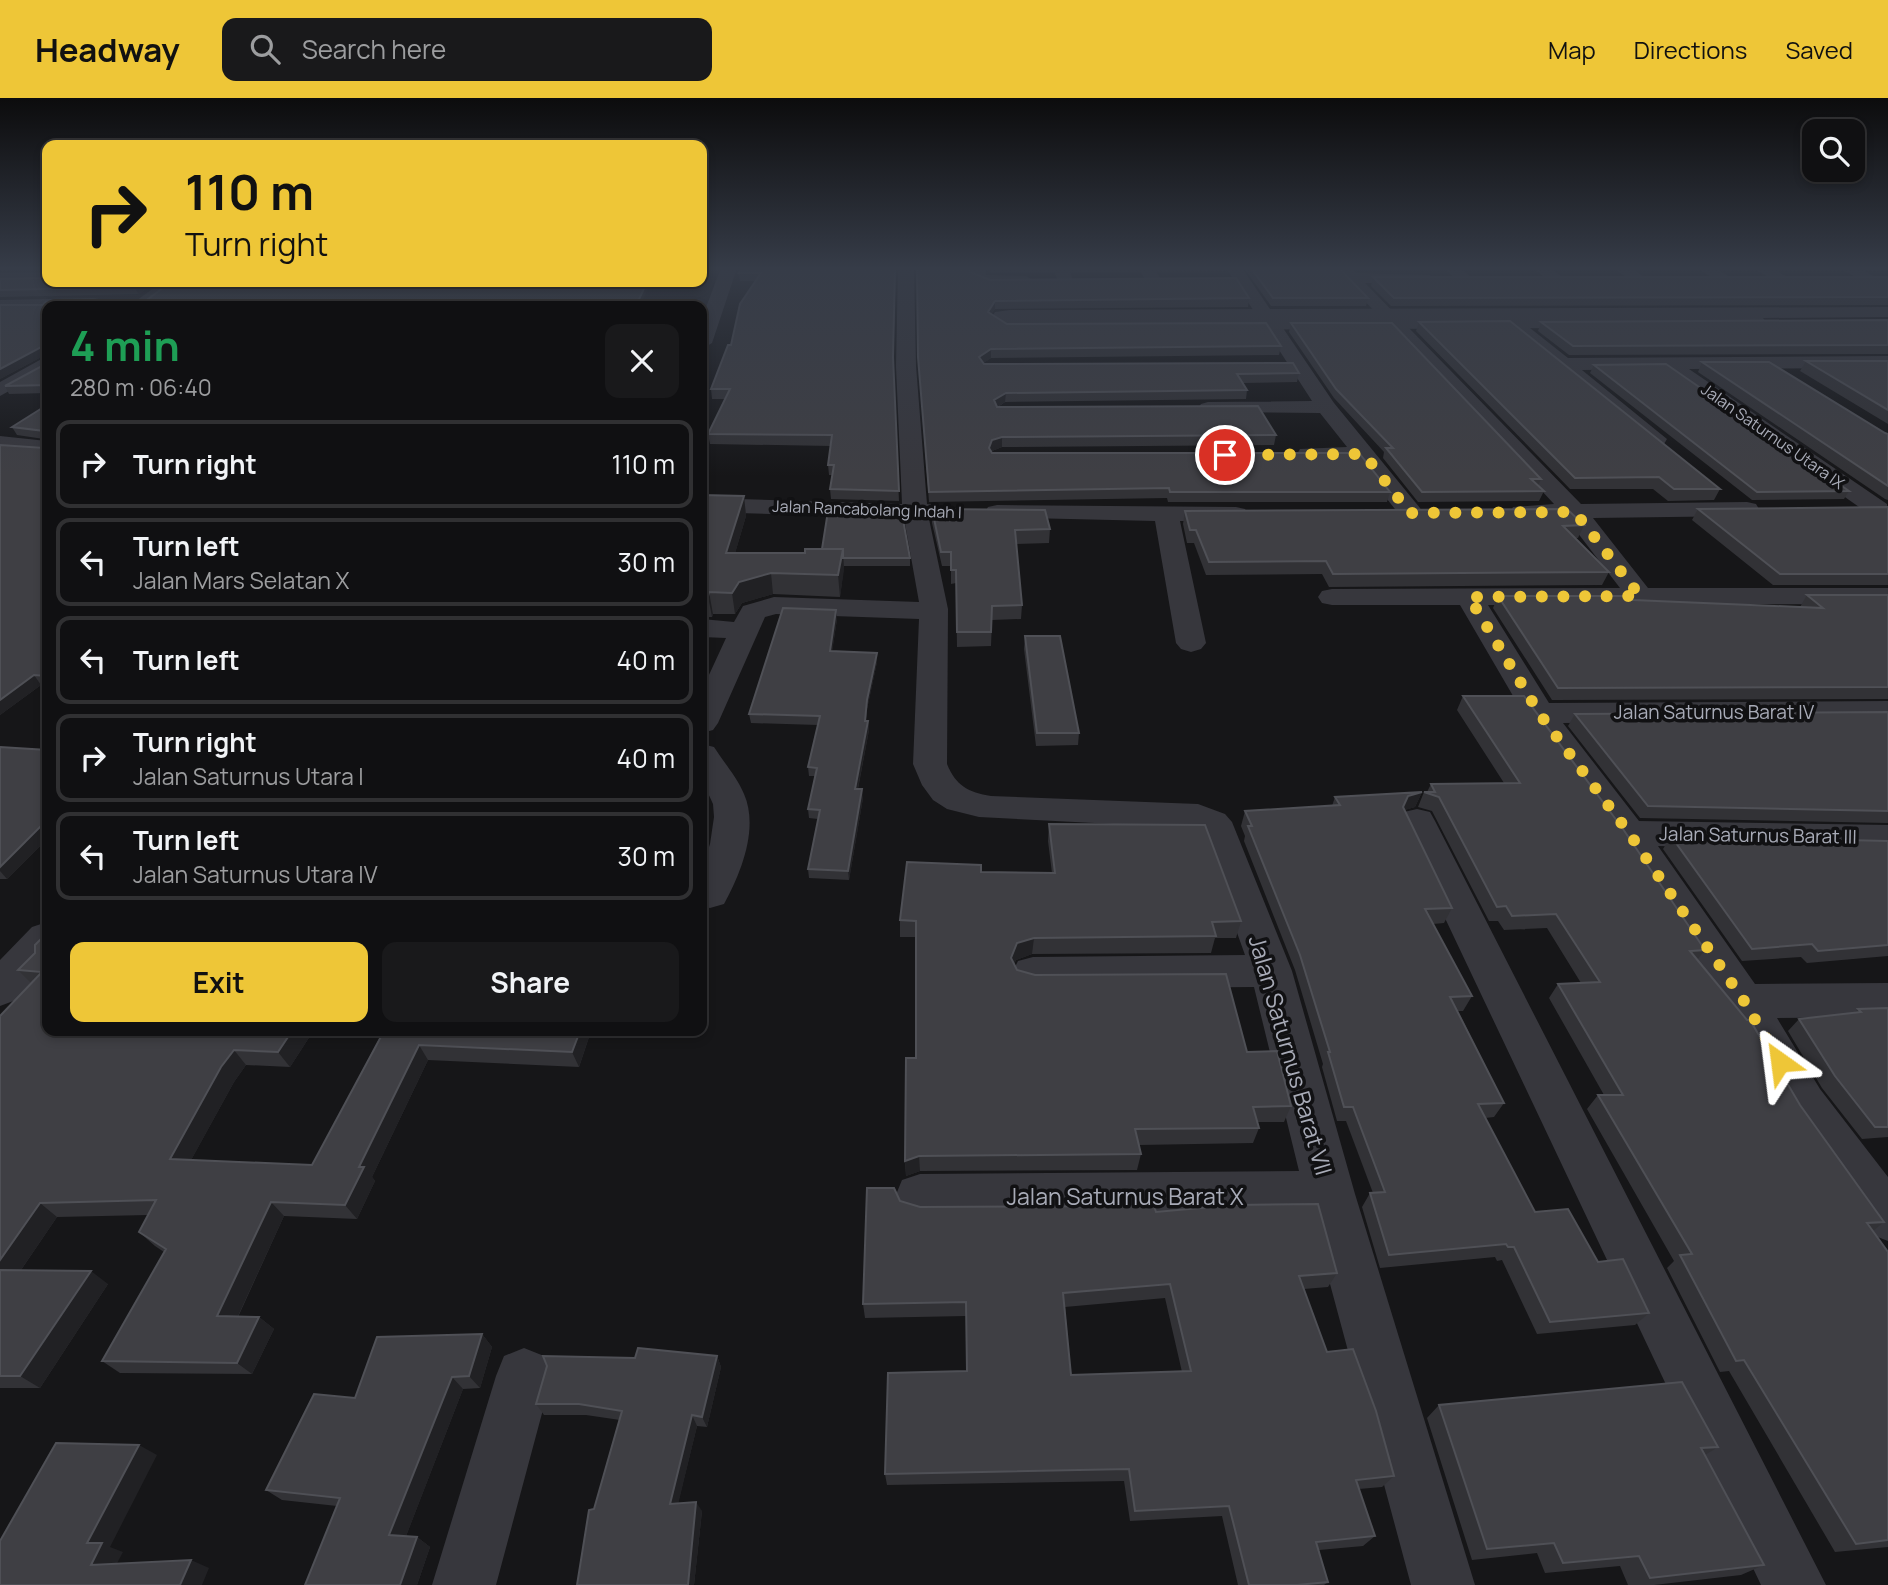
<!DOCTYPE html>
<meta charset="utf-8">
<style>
:root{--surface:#101012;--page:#19191b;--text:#f1f3f6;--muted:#9c9d9f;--line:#303032;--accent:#eec637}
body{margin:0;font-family:Manrope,sans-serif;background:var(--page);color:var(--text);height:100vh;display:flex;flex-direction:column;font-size:26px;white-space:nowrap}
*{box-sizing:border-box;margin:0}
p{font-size:23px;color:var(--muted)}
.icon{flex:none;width:38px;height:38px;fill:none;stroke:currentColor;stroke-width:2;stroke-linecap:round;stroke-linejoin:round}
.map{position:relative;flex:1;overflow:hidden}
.details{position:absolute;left:42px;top:203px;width:665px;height:735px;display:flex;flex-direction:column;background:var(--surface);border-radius:14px;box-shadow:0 4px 10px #0003,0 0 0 2px var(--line)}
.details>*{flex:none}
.hud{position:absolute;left:42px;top:42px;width:665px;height:147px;border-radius:14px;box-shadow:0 4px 10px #0003,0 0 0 2px var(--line);background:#eec637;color:#111;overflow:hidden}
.buttons{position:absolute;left:1802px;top:21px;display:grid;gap:14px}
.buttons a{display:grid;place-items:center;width:63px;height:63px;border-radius:14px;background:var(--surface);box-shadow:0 4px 10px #0003,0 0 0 2px var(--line);font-size:35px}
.pin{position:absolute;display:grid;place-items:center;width:60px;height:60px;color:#fff;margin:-30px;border:4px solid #fff;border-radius:50%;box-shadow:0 2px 7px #0007}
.me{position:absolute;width:77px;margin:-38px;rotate:329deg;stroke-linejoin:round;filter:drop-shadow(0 0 5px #0008)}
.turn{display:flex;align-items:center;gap:24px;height:147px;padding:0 28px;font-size:32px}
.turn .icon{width:91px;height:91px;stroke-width:2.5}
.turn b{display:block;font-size:49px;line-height:60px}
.round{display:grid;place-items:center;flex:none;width:74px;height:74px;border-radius:14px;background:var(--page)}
.head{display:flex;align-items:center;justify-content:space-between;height:119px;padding:0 28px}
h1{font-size:42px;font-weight:700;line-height:52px;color:#1e9e55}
.cta{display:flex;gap:14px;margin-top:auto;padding:14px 28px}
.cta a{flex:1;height:80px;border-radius:14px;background:var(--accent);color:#111;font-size:28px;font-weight:700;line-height:80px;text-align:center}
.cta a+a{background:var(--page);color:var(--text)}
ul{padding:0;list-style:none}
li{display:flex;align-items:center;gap:21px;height:88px;margin:0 14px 10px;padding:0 14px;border:4px solid var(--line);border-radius:14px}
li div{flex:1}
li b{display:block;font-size:26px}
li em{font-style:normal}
header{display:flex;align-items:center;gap:42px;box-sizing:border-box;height:98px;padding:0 35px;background:var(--accent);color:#111}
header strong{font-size:33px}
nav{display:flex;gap:38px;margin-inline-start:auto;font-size:24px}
.search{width:490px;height:63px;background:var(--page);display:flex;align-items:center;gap:18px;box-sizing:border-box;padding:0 24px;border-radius:14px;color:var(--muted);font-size:26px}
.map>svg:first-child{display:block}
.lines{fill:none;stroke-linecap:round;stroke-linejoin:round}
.minor{fill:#37373d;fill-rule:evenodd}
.tertiary{fill:#37373d;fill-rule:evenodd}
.wall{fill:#323236;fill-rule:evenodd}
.shaded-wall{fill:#212124}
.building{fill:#3f3f44;stroke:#4f5056;stroke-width:2;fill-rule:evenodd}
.route{stroke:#eec637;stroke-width:12;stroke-dasharray:0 21.6}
.labels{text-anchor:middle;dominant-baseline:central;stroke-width:7;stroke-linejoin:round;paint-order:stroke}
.far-street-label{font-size:16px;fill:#a8abb7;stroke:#111113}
.street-label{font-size:19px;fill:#a8abb7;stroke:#111113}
.near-street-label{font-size:23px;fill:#a8abb7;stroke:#111113}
</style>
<header>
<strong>Headway</strong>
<div class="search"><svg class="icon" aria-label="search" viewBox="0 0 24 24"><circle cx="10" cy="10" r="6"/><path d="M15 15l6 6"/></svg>Search here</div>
<nav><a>Map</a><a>Directions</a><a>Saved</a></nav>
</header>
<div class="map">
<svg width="1888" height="1487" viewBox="0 0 1888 1487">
<rect width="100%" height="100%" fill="#161618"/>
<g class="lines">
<!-- minor -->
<path class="minor" d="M898,170h16l2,98 11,138 20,3 3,5 -3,5 -18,2 19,90 -1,155c9,22 21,28 44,32l207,8 27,10 7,8 60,149 63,223 120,391h-64l-99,-368 -392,3 -18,-6 -7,-17 7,-17 18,-6 379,-3 -45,-184 -221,2 -15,-4 -6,-12 6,-12 15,-4 212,-2 -43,-120 -10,-7 -213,-11 -32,-8 -14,-9 -11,-15 -9,-21 6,-145 -143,-5 -11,3 -47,106 -5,7 -11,3v-43l24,-52 -24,-1v-18l32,3 9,-16 31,-9 145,5 -15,-84 -202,-6v-14l200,6 -6,-138z
M969,170h16l1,7 40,1 8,5c-8,8 -51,6 -62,-1z
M1053,170h16l4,13 -2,3h-12z
M1138,170h16l8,13 -2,3h-12z
M1226,170h16l92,135 86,105 3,5 -3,5 -9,2 -9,-2 -45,-57 -57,-2 -3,-5 3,-5 47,-2 -27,-34 -119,-1 -3,-4 3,-4 7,-2 104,-1z
M1334,170h16l6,5 74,2 2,3 -2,3 -6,2h-59l216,221 166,-2 9,2 3,5 -3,5 -9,2 -154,2 55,70h240v16l-400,1 61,98 339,-2v20l-325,2 76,98 249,4v26l-230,-5 97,138 133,-1v34l-111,1 43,71 68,88v64l-18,-7 -82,-117 -59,-104 -113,-171 -93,-129 -63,-108h-128l-10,-2 -4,-6 4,-6 10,-2 288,-1 -53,-69 -54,-2 -3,-5 3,-5 41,-3z
M1443,170h17l12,10 -2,3h-12z
M1532,170h18l14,10 -2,3h-12z
M1613,170h18l15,10 -2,3h-12z
M1697,170h19l15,10 -2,3h-12z
M1753,170h19l17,10 -2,3h-12z
M1839,170h20l18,10 -2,3h-12z
M47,174v10l-47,1v-10z
M162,184h18l-32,24h-19z
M93,200l6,1 2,4 -2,3 -99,4v-10z
M1510,218l6,1 52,41 320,-2v12l-199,1 198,135 1,8 -10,4 -9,-2 -206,-145 -81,1 85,69 -3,5h-16l-144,-119 -3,-4 3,-4z
M47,258v14l-47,26v-14z
M0,338l47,5v14l-47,-5z
M997,407l239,2 9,2 3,5 -3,5 -9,2h-56l26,122 -5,6 -10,3 -10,-3 -5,-6 -21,-122 -167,-4 -3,-5 3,-5z
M702,646l12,3c10,16 23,30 30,47 15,34 -3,79 -20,110l-14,4 -8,-2v-38l8,-24 4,-27 -1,-13 -11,-24z
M1417,711l13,3 5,9 391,764h-65l-362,-764 5,-9z
M524,1250l20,8 8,20 -56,209h-64l64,-209 8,-20z"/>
<!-- tertiary -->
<path class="tertiary" d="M721,170h16l-25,75 -10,6v-31z
M1888,209v10l-125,1 2,3 -2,4 -7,2 -748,4 -18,-11 5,-8 15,-2z
M47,824v44l-31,34 -16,6v-46l32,-33z"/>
</g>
<!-- wall -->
<path class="wall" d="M0,170h47l111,14 -20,12 -138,3v-18l43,-1 3,-3 -1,-6 -45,2z
M743,170h153l-3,96 6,137 -68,-2 -1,-10 3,-14h-4l-1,-10 3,-19 -121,-2 -2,-10 17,-35h-13l-1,-10 20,-44 25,-64h-16l-1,-8z
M917,170l53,4 20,8 259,18 -1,9 -253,2 -4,5 16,10 274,22 -2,9 -288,3 -8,5 1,1 315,9 -2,9 -54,1 4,7 -1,9 -241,3 -7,5 278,28 -2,10 -272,2 -10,4v2l398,39 -3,10h-219l-1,-4 -238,4 -10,-136z
M987,170h239l-1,3 -234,2z
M1244,170h95l29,30 -2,8h-95z
M1353,170h535v3l-531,-1z
M1373,179h515v28l-497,1 -20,-20z
M649,188l-602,20v87l-38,1 -4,-8 39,-21 -1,-9 -43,23v-74z
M1888,222v34l-319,1 -31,-24 3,-9z
M1419,224l301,167 -6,11 -46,1 -15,-12h-83l-154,-158z
M1291,225l250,156 -3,7 6,5 -5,10 -121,1 -35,-44 1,-6 -50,-54 -45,-66z
M1806,263h82v63l-88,-53z
M1702,264l186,72v66l-3,-1 -187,-127z
M1594,267l255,126 -5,8 -92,1 -162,-127z
M47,307v280h-6l-41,30v-270l44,3v-9l-27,-4 -5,-8z
M702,397l42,1 2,20 -11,37 175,5v8h-66l-4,31 -67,-3 -31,9 -7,11h-22l-1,3h-10z
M1888,409v78h-115l-81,-65 6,-11z
M932,411l118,20 -1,14 -33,1 6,61 -1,14 -29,1 -1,26 -34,1 -1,-64 -5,1v-18h-9l-10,-43z
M1185,413l399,14 -6,13h-3l34,34 -7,13 -273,2 -7,-13 -116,1 -12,-32h-7l-4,-19z
M1807,497h81v104l-336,1 -59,-92 5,-12 135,4 167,7z
M837,521l-5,32 45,11 -10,47 -1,12h2l1,9 -11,59 5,9 -14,82 -40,-2 -1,-9 10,-50 -9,-1 -1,-9 7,-33h-6l-1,-9 10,-42 -67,-2 -2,-9z
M1025,538l54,97 -1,12 -42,1 -12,-97z
M1463,598l242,254 -8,10 187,262 -11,9 15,21v295l-53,5 -106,-181 -9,1 -53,-104 7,-7 -87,-152 11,-14h6l-55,-97 9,-14 23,-1 -34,-55 -43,2 -6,-9h-9l-57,-110 -14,-4 6,-15h3l4,-8 73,-1 -47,-73z
M1888,614v111l-248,-5 -72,-92 7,-12z
M0,649l47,3v89l-40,40h-7z
M1422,694l-7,15 -11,3 48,98 -8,15 -11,1 39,72 -9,15h-5l46,92 -10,14 -9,1 50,94 63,50 51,51 -14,12 -98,9 -35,-74 -5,1 -2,-4 -115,11 -18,-61 8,-14h3l-27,-72h-9l-15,-54 1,-3 -28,-94 -51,-129 1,-5 -4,-10 4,-15 87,-5 3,-9z
M1049,726l192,97 -5,17h-21l-4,15 -179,1 -16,6 -2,4 3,6 230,82 44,54 -7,16h-27l2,6 -6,15 -114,2 2,9 -4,16 -217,1 -14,5 -1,-15 11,-103v-121h-16v-17l81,-48 71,1 -4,-32z
M1671,738l217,5v115l-81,7 -6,-6 -59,4 -79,-112z
M47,835v98h544l-12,36 -151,-7 -56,117 3,4 -18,38 -73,-3 -46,101h21l15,12 -22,45 -132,-1 -18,-12 62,-109 -9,-6 -16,-14 9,-17 -91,2 -36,53 87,14 -68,104h-40v-372l31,-33 -13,-13 17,-17zM312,935l69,2 -69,130 -121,-5 43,-78 12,-17 44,2z
M1888,910v129l-26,2 -40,-51 -34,-57 11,-12 55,-6 4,-4z
M900,1103l20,6 236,5 181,61 -9,14 -24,2 23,63 67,124 -12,11 -23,2 16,47 -12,10 -44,4 9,32 -4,3h-86l-16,-69 -92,5 -6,-40 -237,4 -2,-11 81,-103v-55l-101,2 -2,-14zM1165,1200l17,74 -111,3 -6,-68z
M482,1236l10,13 -12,41 -17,1 -57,147 11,1 13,10 -13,38h-112l32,-79 -55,-6 -16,-10 48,-96 41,4 22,-61z
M717,1258l4,11 -14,60 -10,-1 -19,77 24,8 -8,74h-117l17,-76 26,-89 -34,-5h-42l-8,-11 99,-46z
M1439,1307l279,42 -13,8 59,110 -23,10 -87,10h-26l-8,-19 -75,7 -8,-20 -65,7 -45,-142z"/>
<!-- shaded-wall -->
<path class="shaded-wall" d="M144,184h14l-20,12 -3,-7z
M647,184h1l1,4 -9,20h-4z
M995,203v8l-8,12 1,-9z
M43,248l4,8 -47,25v-10z
M991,251v9l-13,9 1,-10z
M1006,295l-1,9 -11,7v-9z
M1002,339v10l-10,4 -3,7v-10l3,-8z
M744,398l2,20 -17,58 -3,-21z
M843,451l1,21 -4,27 -2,-22z
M771,475l2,21 -31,9 -7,11 -3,-21 7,-11z
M709,494l4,22 -1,3 -4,-21z
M836,512l1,9 -6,41 -1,-9z
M877,555v9l-10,47 -2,20v-8l2,-21z
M34,577l7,10 -41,30v-15z
M868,623l1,9 -13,68 -1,-9z
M862,691l1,9 -14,82 -1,-9z
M1422,694l-7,15 -13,4 6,-15z
M41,728l6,7v6l-40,40 -7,-8v-4z
M1034,840l-2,16 -16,6 -6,14 1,-16 6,-15z
M292,933h18l2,2 -22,34 -12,-15z
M580,933h11l-12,36 -7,-15z
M419,947l9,15 -56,117 3,4 -18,38 -12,-14 14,-38z
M234,952l12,15 -12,17 -50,91 -14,-14 51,-92z
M919,1058l1,15 -14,5 -1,-15z
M271,1104l13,14 -52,113 -15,-13z
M40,1105l17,14 -45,66 -12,-8v-15z
M91,1173l17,13 -68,104 -20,-12z
M259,1219l15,12 -22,45 -15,-11z
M482,1236l10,13 -12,41 -11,-12z
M717,1258l4,11 -14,60 -5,-10z
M452,1279l11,12 -60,155 -14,-9z
M692,1317l5,11 -21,87 -6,-9z
M139,1347l18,10 -47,92 13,5 -11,21 -21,-8 -4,-22z
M696,1404l6,9 -8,74h-6z
M417,1439l13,10 -13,38h-17z
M191,1462l18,8 -7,17h-22z"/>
<!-- building -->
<path class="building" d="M44,170h3v14h97l-9,5 -135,3v-11l43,-1 3,-3z
M743,170h152l-2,89 6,134 -69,-2 4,-24h-6l4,-30 -124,-1 22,-45h-19l17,-44h3l9,-41 21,-31h-22z
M917,170h51l2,4 20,8 246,-2 13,20 -254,3 -7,11 19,12 259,-1 15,23 -290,3 -12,8 5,7 309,-1 6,10 -62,1 10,16 -241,3 -12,7 3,7 261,-1 18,29 -274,2 -10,3 -3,8 3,5h367l31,39h-220l-1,-4 -240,4 -11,-135z
M1251,170h88l29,30h-95z
M1373,179h515v20l-494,1z
M171,184h476l-11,24h-589v79l-42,1 39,-21 -1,-19 -43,23v-64h43l3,-3h98z
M1888,222v25l-315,1 -32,-24z
M1510,223l210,168h-46l-15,-12 -84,1 -156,-156z
M1291,225h101l149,156h-10l13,12 -122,1 -36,-44h7l-57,-59z
M1806,263h82v49z
M1702,264h67l116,71 3,1v52z
M1666,266l183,127 -92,1 -163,-127z
M47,307v271l-13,-1 -34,25v-255l44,3v-17l-32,-4z
M702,397l42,1 -18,57h79v-4h38l-5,26 -67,-2 -32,9 -7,11 -23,-1 -1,4h-6z
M1888,409v67h-108l-82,-65z
M932,411l113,1 5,19 -35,1 7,75 -30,1 -1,26h-34l-1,-62h-5v-18h-10z
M1567,411l17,16 -21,1 46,46 -276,2 -7,-13 -117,1 -13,-32h-6l-5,-19z
M828,413l74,3 8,44h-67v-9h-21z
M1807,497h81v92l-330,1 -60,-92h131l4,4 190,8z
M783,510l53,2 -6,41 47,2 -10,47 -2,21h3l-13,68h7l-14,82 -40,-2 12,-59 -12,-1 9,-41 -9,-1 12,-51 -71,-2z
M1025,538h35l19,97h-42z
M1463,598h61l99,133 82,121 -15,1 57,69h3l50,85 84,117 -17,1 21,29v288l-32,4 -112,-184 -8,1 -56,-106 12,-1 -94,-159h25l-65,-111 42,-2 -44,-68 -44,2 -6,-10 -9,1 -58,-110 -15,-5h11l-4,-8 89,-1z
M1888,614v99l-240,-5 -73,-92z
M0,649l47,3v76h-6l-41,41z
M1422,694l-14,4 -5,11 49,101 -27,1 47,87 -22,1 54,106 -26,1 57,108 33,-3 30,53 25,-3 26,54 -99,9 -36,-75h-6l-2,-3 -117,11 -19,-62 15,-1 -32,-85h-9l-16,-55h2l-30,-97 -52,-129h4l-7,-15 95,-6 -5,-8z
M1049,726l156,1 36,96 -29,1 4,14 -182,2 -17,5 -6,15 6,12 18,5 191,-1 21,78 30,-1 14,55 -38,1 6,21 -124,1 6,25 -222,2 -14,5 1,-103h10v-137l-16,-1 7,-58 74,3v7l74,1z
M1671,738l217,5v104l-70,6 -6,-7 -60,5z
M47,835v98h245l-14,21 -44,-2 -13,17 -51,92 142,6 72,-134h196l-8,21 -153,-7 -60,122h5l-19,38 -74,-3 -54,114 42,1 -22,46 -135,-2 64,-112 -27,-17 17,-32 -116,3 -40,57v-244l42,-44 -24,-2 17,-17v-8z
M1888,910v119h-13l-40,-51 -36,-57 62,-7 -3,-3z
M867,1090h27l6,13 20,6 234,-1 2,6 78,-7 84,-1 19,69 -38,3 28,76 26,-3 23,62 18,65 -38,4 19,56 -59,6 12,40 -31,3h-48l-20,-79 -94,5 -6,-42 -244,5 3,-101 79,-2 -1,-69 -103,2zM1170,1186l21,87 -120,4 -8,-82z
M0,1172l91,1 -71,105h-20z
M482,1236l-13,42 -17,1 -63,158 28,2 -17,48h-95l35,-87 -74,-8 48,-96 41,4 22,-61z
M638,1250l79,8 -15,61 -10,-2 -22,89 26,-2 -8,83h-111l12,-75 5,-1 28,-98 -43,-7h-43l11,-38 -4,-10 92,2z
M1682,1284l36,65 -17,1 63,117 -114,13 -11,-22 -76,7 -9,-20 -67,6 -48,-144z
M56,1345l83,2 -52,98h15l-11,22 100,-5 -11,25h-180v-44z"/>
<!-- sky -->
<linearGradient id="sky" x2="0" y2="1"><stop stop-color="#0c0c0d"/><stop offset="0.45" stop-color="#363c48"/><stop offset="1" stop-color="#363c48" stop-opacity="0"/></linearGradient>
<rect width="1888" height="378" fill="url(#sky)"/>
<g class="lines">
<!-- route -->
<path class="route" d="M1225,357l139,-1 46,59 165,-1 65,84 -171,1 70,116 90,120 115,168 36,61"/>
</g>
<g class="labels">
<!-- far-street labels -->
<g class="far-street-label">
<text transform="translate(1773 338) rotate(35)">Jalan Saturnus Utara IX</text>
<text transform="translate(867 411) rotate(2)">Jalan Rancabolang Indah I</text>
</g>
<!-- street labels -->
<g class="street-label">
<text x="1714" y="614">Jalan Saturnus Barat IV</text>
<text transform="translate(1758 737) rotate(1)">Jalan Saturnus Barat III</text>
</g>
<!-- near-street labels -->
<g class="near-street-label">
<text transform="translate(1291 957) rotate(74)">Jalan Saturnus Barat VII</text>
<text x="1125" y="1098">Jalan Saturnus Barat X</text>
</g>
</g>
</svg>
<div class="buttons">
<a><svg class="icon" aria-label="search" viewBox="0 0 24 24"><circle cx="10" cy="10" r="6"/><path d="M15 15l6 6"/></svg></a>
</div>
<div class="pin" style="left:1225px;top:357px;background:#d93025"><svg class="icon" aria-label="arrive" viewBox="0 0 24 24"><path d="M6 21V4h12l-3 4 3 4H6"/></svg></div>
<svg class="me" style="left:1780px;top:964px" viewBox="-20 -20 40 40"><path d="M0-17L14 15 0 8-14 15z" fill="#eec637" stroke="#fff" stroke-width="4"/></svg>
<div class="hud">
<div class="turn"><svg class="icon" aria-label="right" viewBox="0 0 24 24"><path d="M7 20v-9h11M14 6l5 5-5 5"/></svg><div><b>110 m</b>Turn right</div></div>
</div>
<section class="details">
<div class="head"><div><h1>4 min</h1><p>280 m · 06:40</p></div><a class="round"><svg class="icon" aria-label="close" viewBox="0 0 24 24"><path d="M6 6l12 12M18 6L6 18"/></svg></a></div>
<ul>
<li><svg class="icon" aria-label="right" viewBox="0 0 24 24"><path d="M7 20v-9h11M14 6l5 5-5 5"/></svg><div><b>Turn right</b></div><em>110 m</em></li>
<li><svg class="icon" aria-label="left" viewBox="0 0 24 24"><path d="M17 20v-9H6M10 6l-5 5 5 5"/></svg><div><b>Turn left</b><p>Jalan Mars Selatan X</p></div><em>30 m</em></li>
<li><svg class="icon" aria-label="left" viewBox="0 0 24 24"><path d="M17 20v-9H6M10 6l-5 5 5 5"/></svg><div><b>Turn left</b></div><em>40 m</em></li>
<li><svg class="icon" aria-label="right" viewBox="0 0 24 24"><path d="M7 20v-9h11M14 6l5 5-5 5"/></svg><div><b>Turn right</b><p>Jalan Saturnus Utara I</p></div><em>40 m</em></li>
<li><svg class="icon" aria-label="left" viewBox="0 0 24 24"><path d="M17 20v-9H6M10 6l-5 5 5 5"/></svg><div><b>Turn left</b><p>Jalan Saturnus Utara IV</p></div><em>30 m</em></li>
</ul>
<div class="cta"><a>Exit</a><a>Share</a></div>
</section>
</div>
